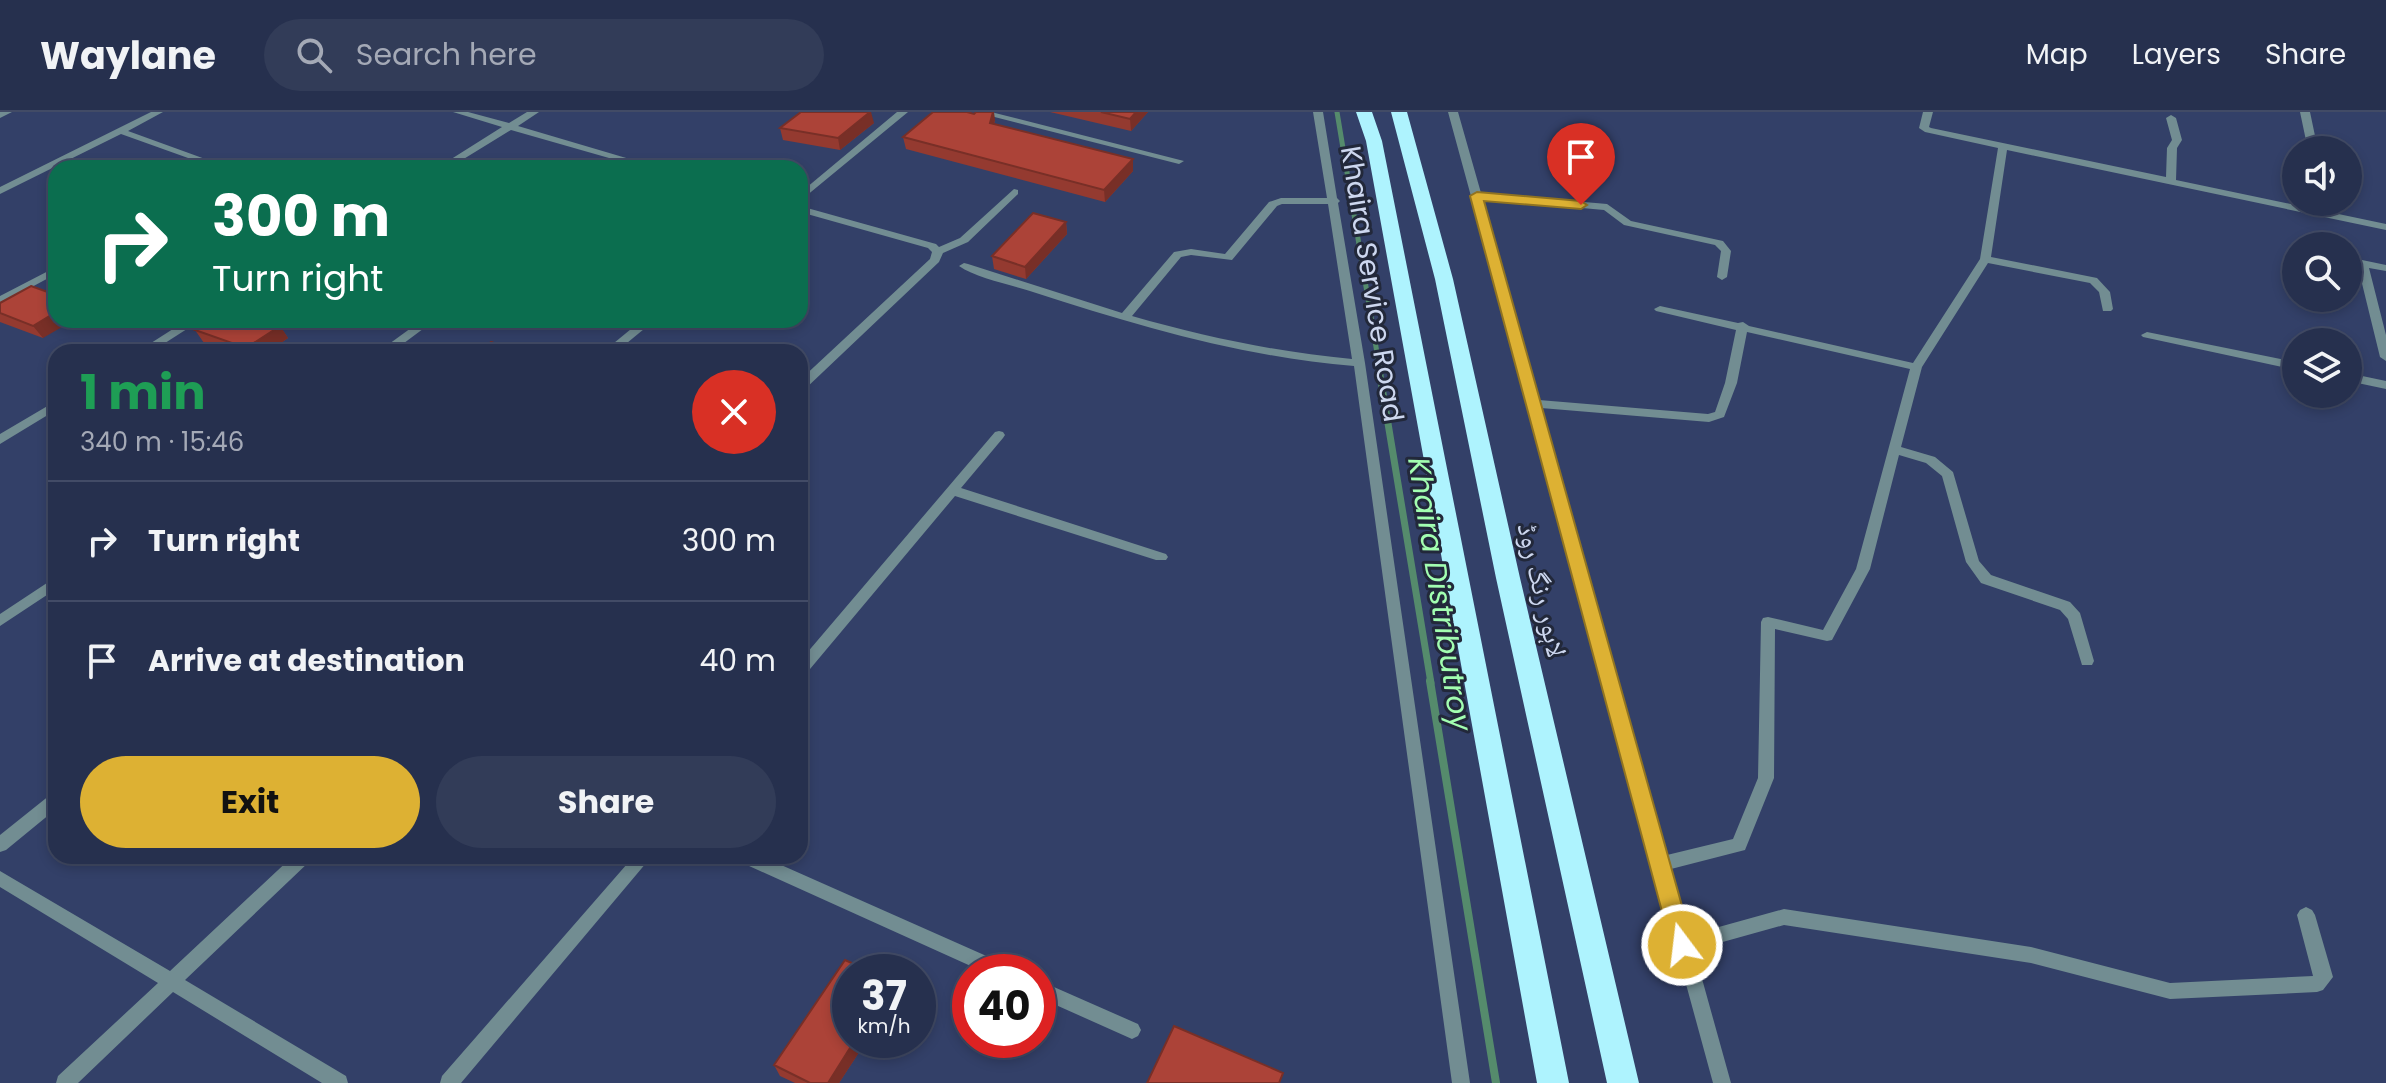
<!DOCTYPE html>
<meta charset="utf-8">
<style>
:root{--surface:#26304e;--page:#323c58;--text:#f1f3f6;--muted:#a4a9b6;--line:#424b66;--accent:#ddb133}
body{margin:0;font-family:Poppins,"Noto Naskh Arabic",sans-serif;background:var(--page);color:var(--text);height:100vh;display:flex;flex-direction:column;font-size:30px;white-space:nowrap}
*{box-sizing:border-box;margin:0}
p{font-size:26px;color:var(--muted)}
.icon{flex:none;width:44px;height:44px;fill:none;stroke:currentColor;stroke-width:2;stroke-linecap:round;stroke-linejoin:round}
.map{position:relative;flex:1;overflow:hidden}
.side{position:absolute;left:48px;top:232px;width:760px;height:520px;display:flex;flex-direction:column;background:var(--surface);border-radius:24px;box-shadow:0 4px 12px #0003,0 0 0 2px var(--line)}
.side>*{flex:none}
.banner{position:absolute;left:48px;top:48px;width:760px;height:168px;border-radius:24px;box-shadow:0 4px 12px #0003,0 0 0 2px var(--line);background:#0b6e4f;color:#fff;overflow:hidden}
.controls{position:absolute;left:2282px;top:24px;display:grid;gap:16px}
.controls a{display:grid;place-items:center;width:80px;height:80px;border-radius:50%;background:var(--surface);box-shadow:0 4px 12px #0003,0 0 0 2px var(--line);font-size:40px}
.speed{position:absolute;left:832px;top:842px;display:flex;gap:16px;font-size:40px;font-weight:700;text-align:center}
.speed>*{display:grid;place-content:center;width:104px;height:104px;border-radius:50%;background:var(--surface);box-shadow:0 4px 12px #0003,0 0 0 2px var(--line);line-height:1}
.speed small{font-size:20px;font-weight:400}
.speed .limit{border:12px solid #d22;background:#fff;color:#111}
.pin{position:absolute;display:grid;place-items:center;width:68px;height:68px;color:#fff;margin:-82px -34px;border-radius:50% 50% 50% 0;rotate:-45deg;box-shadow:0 0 8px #0007}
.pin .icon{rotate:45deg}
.me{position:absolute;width:88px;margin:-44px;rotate:345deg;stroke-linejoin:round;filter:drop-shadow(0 0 6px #0008)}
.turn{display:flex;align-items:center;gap:28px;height:168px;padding:0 32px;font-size:36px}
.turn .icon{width:104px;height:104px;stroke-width:2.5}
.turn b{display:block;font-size:56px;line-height:68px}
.round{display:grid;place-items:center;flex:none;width:84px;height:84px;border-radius:42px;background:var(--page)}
.head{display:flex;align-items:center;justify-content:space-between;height:136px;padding:0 32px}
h1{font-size:48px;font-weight:700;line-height:60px;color:#1e9e55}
.primary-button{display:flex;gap:16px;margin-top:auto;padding:16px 32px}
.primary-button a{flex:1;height:92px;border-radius:48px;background:var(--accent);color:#111;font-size:32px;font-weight:700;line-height:92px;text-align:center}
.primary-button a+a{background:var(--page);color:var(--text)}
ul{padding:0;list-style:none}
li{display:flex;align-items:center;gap:24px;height:120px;padding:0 32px;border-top:2px solid var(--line)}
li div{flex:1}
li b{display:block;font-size:30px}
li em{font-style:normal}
header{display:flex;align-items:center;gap:48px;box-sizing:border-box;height:112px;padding:0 40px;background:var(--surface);border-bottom:2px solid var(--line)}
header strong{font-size:38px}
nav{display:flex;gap:44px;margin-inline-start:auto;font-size:28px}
.search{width:560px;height:72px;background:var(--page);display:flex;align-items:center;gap:20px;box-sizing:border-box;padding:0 28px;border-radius:44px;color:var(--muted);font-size:30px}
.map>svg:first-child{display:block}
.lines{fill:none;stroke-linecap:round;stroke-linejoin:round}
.stream-far2{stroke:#558b6c;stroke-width:5}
.stream-far1{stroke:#558b6c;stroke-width:7}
.stream{stroke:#558b6c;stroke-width:8}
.minor{fill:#728d92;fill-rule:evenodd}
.highway{fill:#aef3fe;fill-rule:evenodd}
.wall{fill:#943a30}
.shaded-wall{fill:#782f27}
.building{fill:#ac4338;stroke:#782f27;stroke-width:2}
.route{fill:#ddb133;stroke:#907321;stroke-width:2}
.labels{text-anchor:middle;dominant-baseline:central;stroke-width:6;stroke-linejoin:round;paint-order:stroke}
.street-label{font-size:28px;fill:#cdd7ef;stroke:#22283a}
.water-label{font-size:30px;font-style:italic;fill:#a2feb1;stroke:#22283a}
</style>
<header>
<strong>Waylane</strong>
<div class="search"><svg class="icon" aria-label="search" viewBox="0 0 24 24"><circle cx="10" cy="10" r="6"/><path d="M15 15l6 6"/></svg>Search here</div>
<nav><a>Map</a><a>Layers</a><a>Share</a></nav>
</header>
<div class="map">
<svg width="2386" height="971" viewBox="0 0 2386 971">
<rect width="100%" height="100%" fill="#334068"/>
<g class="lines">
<!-- stream-far2 -->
<path class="stream-far2" d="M1337,0l42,253"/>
<!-- stream-far1 -->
<path class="stream-far1" d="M1378,251l53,320"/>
<!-- stream -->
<path class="stream" d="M1430,569l66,402"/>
<!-- minor -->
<path class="minor" d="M0,0h12l-12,6z
M151,0h12l-35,19 102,37h-14l-95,-34 -121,60v-7z
M453,0h15l41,11 18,-11h12l-21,14 142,42h-16l-133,-38 -62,38h-12l65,-41z
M897,0h11l-108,89v-8z
M975,0h16l193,49 -5,3z
M1313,0h10l14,86 3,3 -2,2 27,160 105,720h-18l-98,-717c-111,-9 -216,-40 -321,-74 -21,-7 -57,-14 -74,-26l5,-3 4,1 154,49 52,-61 17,-3 34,5 44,-52 12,-4h46zM1282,92h46l24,155c-75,-7 -147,-22 -220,-43l49,-59 10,-2 41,5 45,-54z
M1448,0h10l23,81 126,11 24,17 92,20 8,10 -4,26 -5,3 -5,-3 4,-26 -6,-6 -91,-20 -20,-15 -122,-11 57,201 169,14 7,-2 10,-29 11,-53 -80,-19 -2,-2 6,-3 78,17 5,-1 6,4 164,37 67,-104 18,-111 -73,-16 -6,-4 4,-16h10l-4,15 2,1 235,49 1,-29 5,-8 -6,-22 5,-3 5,3 6,22 -5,8 -1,32 210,44v6l-379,-80 -16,107 106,21 13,14 3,17 -2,2h-8l-4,-19 -9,-9 -102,-20 -66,104 -21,80 34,10 18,15 26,89 12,14 79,27 10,11 14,48 -2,4h-10l-14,-46 -8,-9 -79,-27 -15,-21 -24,-86 -16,-13 -27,-8 -29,114 -38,71 -5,1 -52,-12 -1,149 -29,72 -74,19 19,66 94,-26 247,38 139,36 143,-7 -16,-61 3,-5 6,-3 6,3 3,5 18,62 -10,13 -6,2 -147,7 -139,-36 -247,-38 -90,25 37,133h-18zM1747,220l163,37 -54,200 -33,61 -55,-13 -5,1 -2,4 -3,156 -25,61 -66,16 -126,-447 168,14 15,-5 13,-34z
M2300,0h10l8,38h-10z
M1014,77l4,1v4l-50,48 -25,11 -4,9 -135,128 -4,1v-11l130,-121 2,-7 -4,-4 -128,-36v-6l136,38 3,3 21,-9z
M2362,148l24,5v6l-17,-3 17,67v26l-6,-4 -23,-94z
M56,155v7l-56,30v-8z
M187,208h14l-50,32h-14z
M422,208h13l-43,32h-14z
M642,208h13l-39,32h-13z
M2147,220l149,30v8l-153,-33 -2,-2z
M2348,261l38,8v8l-38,-8z
M56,289v9l-56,34v-10z
M999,319l4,1 2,3 -2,3 -42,50 205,66 2,3 -2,3h-10l-201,-64 -150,179 -5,2v-16l195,-229z
M56,465v12l-56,37v-12z
M56,681v16l-50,41 -6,2v-17l50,-40z
M293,744h19l-2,5 -125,119 161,96 2,7h-26l-149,-91 -95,91h-22l2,-7 100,-93 -158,-96v-16l170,100z
M634,744h18l-191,227h-21l2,-7z
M736,744h25l248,110 3,6h-28l-246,-111z
M1038,868l100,44 3,6 -3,6 -6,3 -94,-42z"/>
<!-- highway -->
<path class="highway" d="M1356,0h16l10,29 187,942h-32l-171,-942z
M1391,0h16l46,167 67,299 119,505h-32l-111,-505 -61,-299z"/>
</g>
<!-- wall -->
<path class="wall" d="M1050,0h98l-17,19z
M995,8l-1,4 139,35v12l-28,31 -199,-53 -3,-12z
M874,11l-34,27 -57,-10 -3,-12z
M1066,110l1,12 -41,45 -32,-10 -2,-13z
M56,183l-13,43 -43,-16v-19z
M280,214l8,12 -20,14h-38l-26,-9 -9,-13z
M850,928h17l-28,43h-44l-15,-7 -6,-11z"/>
<!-- shaded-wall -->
<path class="shaded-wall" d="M870,0h1l3,11 -34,27 -2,-12z
M993,0h1l1,8 -4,15 -1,-12z
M1136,0h12l-17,19 -1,-12z
M1133,47v12l-28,31 -1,-12z
M1066,110l1,12 -41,45 -1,-12z
M56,200v8h18l-31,18 -10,-12z
M280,214l8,12 -20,14h-19l-3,-4z
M855,928h12l-28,43h-11z"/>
<!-- building -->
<path class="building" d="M801,0h69l-32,26 -58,-10z
M933,0h34l7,2 2,-2h17l-3,11 143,36 -29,31 -201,-53z
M1101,0h35l-6,7z
M1033,101l33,9 -41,45 -33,-11z
M31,174l25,9v17l-23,14 -33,-13v-10z
M212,208h52l16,6 -34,22 -51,-18z
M491,230l31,10h-45z
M845,848l27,12h-22v68h5l-27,43h-18l-36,-18z
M1174,914l109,47 -4,10h-132z"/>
<!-- route -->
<path class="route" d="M1477,80l104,9 6,4 -6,4 -97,-8 209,744 -3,8 -8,3 -8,-3 -3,-8 -201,-749z"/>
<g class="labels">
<!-- street labels -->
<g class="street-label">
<text transform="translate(1372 172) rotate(81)">Khaira Service Road</text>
<text transform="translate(1542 478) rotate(77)">لاہور رنگ روڈ</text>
</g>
<!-- water labels -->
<g class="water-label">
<text transform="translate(1440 482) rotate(81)">Khaira Distributroy</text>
</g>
</g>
</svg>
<div class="controls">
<a><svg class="icon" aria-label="sound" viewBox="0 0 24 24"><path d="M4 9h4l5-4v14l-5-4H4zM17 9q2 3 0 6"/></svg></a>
<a><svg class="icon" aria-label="search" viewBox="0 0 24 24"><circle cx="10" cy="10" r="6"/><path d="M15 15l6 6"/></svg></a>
<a><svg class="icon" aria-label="layers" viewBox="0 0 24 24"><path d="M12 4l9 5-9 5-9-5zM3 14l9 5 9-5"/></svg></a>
</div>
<div class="speed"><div>37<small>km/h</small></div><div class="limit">40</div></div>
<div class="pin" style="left:1581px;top:93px;background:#d93025"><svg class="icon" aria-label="arrive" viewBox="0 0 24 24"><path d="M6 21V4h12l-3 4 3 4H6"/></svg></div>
<svg class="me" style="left:1682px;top:833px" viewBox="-20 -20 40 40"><circle r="17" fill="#ddb133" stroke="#fff" stroke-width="3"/><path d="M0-11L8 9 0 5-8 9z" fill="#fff"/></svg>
<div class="banner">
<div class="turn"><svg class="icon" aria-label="right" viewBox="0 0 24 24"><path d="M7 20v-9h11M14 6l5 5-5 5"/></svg><div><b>300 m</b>Turn right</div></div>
</div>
<section class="side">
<div class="head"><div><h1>1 min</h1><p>340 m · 15:46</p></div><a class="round" style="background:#d93025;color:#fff"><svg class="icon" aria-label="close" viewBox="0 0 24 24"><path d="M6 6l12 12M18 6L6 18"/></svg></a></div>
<ul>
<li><svg class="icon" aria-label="right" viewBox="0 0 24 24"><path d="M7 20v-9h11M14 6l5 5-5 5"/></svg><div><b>Turn right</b></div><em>300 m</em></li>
<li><svg class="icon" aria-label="arrive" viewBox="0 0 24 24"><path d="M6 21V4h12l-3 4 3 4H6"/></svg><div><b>Arrive at destination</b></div><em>40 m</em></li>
</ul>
<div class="primary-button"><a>Exit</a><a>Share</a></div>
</section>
</div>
